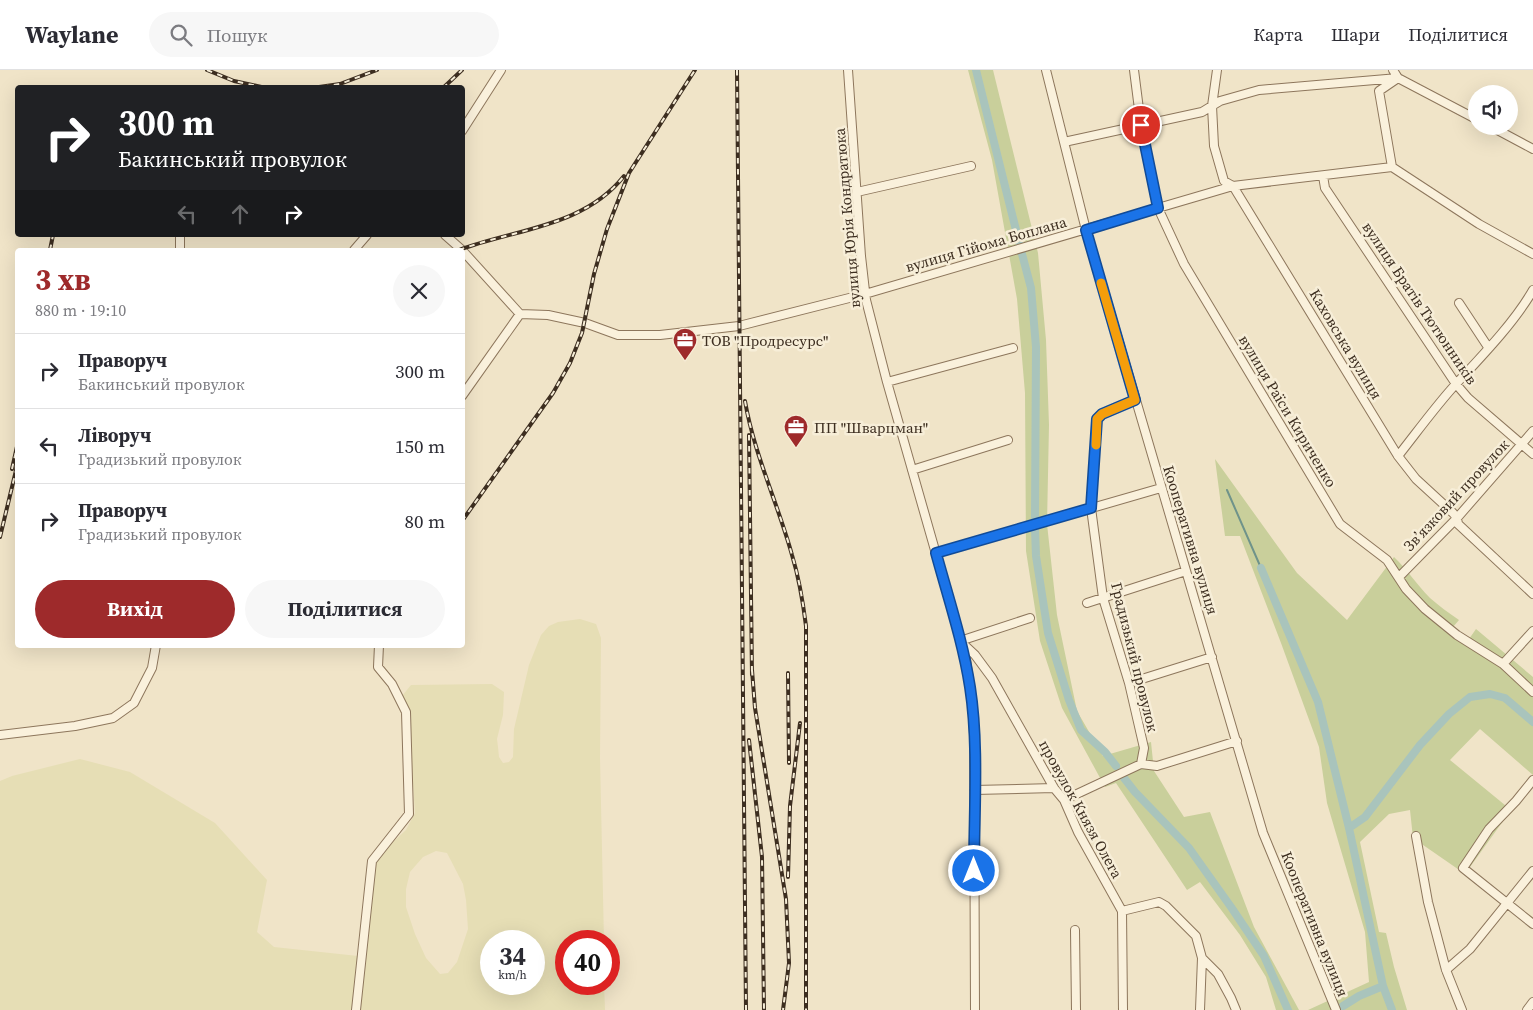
<!DOCTYPE html>
<html lang="uk">
<meta charset="utf-8">
<style>
:root{--surface:#fff;--page:#f7f7f7;--text:#2b2b33;--muted:#7c7c81;--line:#e1e1e2;--accent:#9e2a2b}
body{margin:0;font-family:"Source Serif 4",serif;background:var(--page);color:var(--text);height:100vh;display:flex;flex-direction:column;font-size:19px;white-space:nowrap}
*{box-sizing:border-box;margin:0}
p{font-size:16px;color:var(--muted)}
.icon{flex:none;width:28px;height:28px;fill:none;stroke:currentColor;stroke-width:2;stroke-linecap:round;stroke-linejoin:round}
.map{position:relative;flex:1;overflow:hidden}
.sheet{position:absolute;left:15px;top:178px;width:450px;height:400px;display:flex;flex-direction:column;background:var(--surface);border-radius:5px;box-shadow:0 5px 20px #0002}
.sheet>*{flex:none}
.banner{position:absolute;left:15px;top:15px;width:450px;height:152px;border-radius:5px;box-shadow:0 5px 20px #0002;background:#202124;color:#fff;overflow:hidden}
.controls{position:absolute;left:1468px;top:15px;display:grid;gap:10px}
.controls a{display:grid;place-items:center;width:50px;height:50px;border-radius:50%;background:var(--surface);box-shadow:0 5px 20px #0002;font-size:25px}
.speed{position:absolute;left:480px;top:860px;display:flex;gap:10px;font-size:25px;font-weight:700;text-align:center}
.speed>*{display:grid;place-content:center;width:65px;height:65px;border-radius:50%;background:var(--surface);box-shadow:0 5px 20px #0002;line-height:1}
.speed small{font-size:12px;font-weight:400}
.speed .limit{border:8px solid #d22;background:#fff;color:#111}
.pin{position:absolute;display:grid;place-items:center;width:42px;height:42px;color:#fff;margin:-21px;border:2px solid #fff;border-radius:50%;box-shadow:0 1px 5px #0007}
.me{position:absolute;width:55px;margin:-28px;rotate:0deg;stroke-linejoin:round;filter:drop-shadow(0 0 4px #0008)}
.turn{display:flex;align-items:center;gap:18px;height:105px;padding:0 20px;font-size:22px}
.turn .icon{width:65px;height:65px;stroke-width:2.5}
.turn b{display:block;font-size:35px;line-height:42px}
.lanes{display:flex;align-items:center;height:48px;padding:0 20px;background:#0003;justify-content:center;gap:25px;direction:ltr}
.lanes .off{opacity:.35}
.round{display:grid;place-items:center;flex:none;width:52px;height:52px;border-radius:26px;background:var(--page)}
.head{display:flex;align-items:center;justify-content:space-between;height:85px;padding:0 20px}
h1{font-size:30px;font-weight:700;line-height:38px;color:var(--accent)}
.cta{display:flex;gap:10px;margin-top:auto;padding:10px 20px}
.cta a{flex:1;height:58px;border-radius:30px;background:var(--accent);color:#fff;font-size:20px;font-weight:700;line-height:58px;text-align:center}
.cta a+a{background:var(--page);color:var(--text)}
ul{padding:0;list-style:none}
li{display:flex;align-items:center;gap:15px;height:75px;padding:0 20px;border-top:1px solid var(--line)}
li div{flex:1}
li b{display:block;font-size:19px}
li em{font-style:normal}
header{display:flex;align-items:center;gap:30px;box-sizing:border-box;height:70px;padding:0 25px;background:var(--surface);border-bottom:1px solid var(--line)}
header strong{font-size:24px}
nav{display:flex;gap:28px;margin-inline-start:auto;font-size:18px}
.search{width:350px;height:45px;background:var(--page);display:flex;align-items:center;gap:12px;box-sizing:border-box;padding:0 18px;border-radius:28px;color:var(--muted);font-size:19px}
.map>svg:first-child{display:block}
.farmland{fill:#e6deb5;fill-rule:evenodd}
.green{fill:#c9cf9b}
.lines{fill:none;stroke-linecap:round;stroke-linejoin:round}
.stream{stroke:#6f938a;stroke-width:2}
.canal{stroke:#a9c4bc;stroke-width:8}
.minor-casing{stroke:#8d765c;stroke-width:10}
.minor{stroke:#faf1dc;stroke-width:8}
.rail-casing{stroke:#3d2e20;stroke-width:4}
.rail{stroke:#f7eed8;stroke-width:2;stroke-dasharray:5.5;stroke-linecap:butt}
.route-casing{stroke:#114b97;stroke-width:12}
.route{stroke:#1a73e8;stroke-width:9}
.slow{stroke:#f59e0b;stroke-width:9}
.labels{text-anchor:middle;dominant-baseline:central;stroke-width:5;stroke-linejoin:round;paint-order:stroke}
.street-label{font-size:15px;fill:#3d2e20;stroke:#f7eed8}
.poi-label{font-size:15px;fill:#3d2e20;stroke:#f7eed8;text-anchor:start}
</style>
<header>
<strong>Waylane</strong>
<div class="search"><svg class="icon" aria-label="search" viewBox="0 0 24 24"><circle cx="10" cy="10" r="6"/><path d="M15 15l6 6"/></svg>Пошук</div>
<nav><a>Карта</a><a>Шари</a><a>Поділитися</a></nav>
</header>
<div class="map">
<svg width="1533" height="940" viewBox="0 0 1533 940">
<rect width="100%" height="100%" fill="#f0e4c8"/>
<!-- farmland -->
<path class="farmland" d="M580,549l16,5 5,14 -1,120 4,183h-38v43h38l1,26h-605v-229l12,-5 68,-17 50,13 85,51 52,57 -10,52 17,15 84,9 9,-25 5,-70 34,-31 9,-17 -7,-102 -6,-15 9,-11 81,-1 12,8 -1,23 -6,24 1,8 1,10 4,6 6,-1 4,-5 1,-28 15,-64 12,-30 8,-9 9,-4zM436,781l11,2 16,31 3,16 2,29 -11,33 -9,11 -8,1 -14,-16 -11,-24 -9,-27v-18l4,-17 13,-15zM491,871h43v43h-43z"/>
<!-- green -->
<path class="green" d="M968,0h25l45,183 8,87 3,85 -2,99 10,91 20,96 26,45 48,-14 3,29 30,46 26,-5 44,115 45,83h-23l-10,-33 -26,-42 -40,-53 -13,8 -71,-107 -11,4 -43,-79 -22,-67 -14,-90 -1,-158 -8,-94 -25,-139z
M1215,389l82,114 50,47 47,-63c13,12 23,28 36,41 9,8 19,15 29,22l-6,7 16,12 7,-10 57,48v98l-53,-46 -30,31 61,50 -46,64 -52,-36 -3,-28 -21,4 -29,28 19,90 7,1 8,34 13,43h-99l61,-28 -4,-50 -38,-129 -8,-56 -38,-104 -41,-107h-15z"/>
<g class="lines">
<!-- stream -->
<path class="stream" d="M1227,420l34,78"/>
<!-- canal -->
<path class="canal" d="M976,0l43,172
M1022,184l9,34 5,59 -1,170
M1035,459l1,27 12,77 21,67 12,30 24,22 11,14
M1261,498l57,134 31,126 34,158 9,24
M1124,708l11,14 54,56 42,59 33,49 24,54
M1349,758l16,-11 55,-72 29,-31 21,-17 20,-3 15,4 28,24
M1343,936l16,-10 24,-10"/>
<defs>
<path id="minor" d="M848,0l13,186 5,44 21,82 79,277 7,52 1,23 1,276
M1046,0l40,160 177,603 73,177
M1134,0l7,55 17,83 26,56 156,260 47,36 19,29 19,20 32,26 46,29 30,28
M1217,0l-5,36 2,40 10,35 9,5 165,270 18,23 37,34 4,5 1,6 75,70
M1395,4l3,4 78,41
M1490,56l43,23
M462,61l39,-61
M1064,72l138,-30 18,-11 39,-11 139,-12
M1392,97l-13,-76 19,-13 -5,-8
M1323,106l2,12 131,196 12,14 65,56
M857,122l114,-26
M180,165v15
M445,165l17,15
M354,180l13,-15
M462,180l58,64 28,1 37,8 33,12h42l79,-9 126,-32 368,-108 159,-19 87,57 54,30
M1459,233l29,44
M887,312l126,-34
M462,326l58,-82
M1135,330l-32,14 -6,5 -6,89 12,90 26,85 15,65 -3,16
M1398,386c19,-24 37,-49 57,-71 26,-28 59,-62 78,-95
M912,400l96,-30
M936,483l225,-65
M1399,507l58,-59 76,-87
M1087,533l99,-32
M1030,548l-70,23 15,14 17,23 62,110 10,12 14,32 44,79 1,99
M1503,594l30,-33
M1129,613l83,-26
M0,665l75,-9 38,-8 21,-15 18,-35 4,-23
M1533,710l-17,21 -27,28 -26,39 70,56
M974,720l80,-2
M1064,730l77,-36 16,2 80,-25
M1416,766l12,66 18,68 16,40
M1122,841l37,-9 7,4 30,30 6,22 16,16 13,24 5,12
M1075,860l1,80
M1446,900l24,-21 63,-78
M356,940l16,-149 37,-47 -3,-102 -14,-28 -14,-17 1,-22
M1200,940l2,-52
M1527,940l6,-8"/>
</defs>
<!-- minor casing -->
<use href="#minor" class="minor-casing"/>
<!-- minor -->
<use href="#minor" class="minor"/>
<defs>
<path id="rail" d="M207,0l27,11 32,7
M737,0l9,940
M312,18l28,-4 37,-14
M443,18l19,-18
M50,180l3,-15
M459,180c56,-21 125,-23 165,-74
M745,331c9,53 33,103 47,154 7,23 11,47 14,71v384
M749,365l3,240
M12,399l6,-27
M462,451l91,-128 17,-30 12,-30 12,-59 13,-45 22,-56 66,-103
M0,467l18,-75
M752,600l3,38 31,191 3,64 -6,47
M788,603l1,90
M749,670l13,117 2,153
M788,807l2,-71 10,-83"/>
</defs>
<!-- rail casing -->
<use href="#rail" class="rail-casing"/>
<!-- rail -->
<use href="#rail" class="rail"/>
</g>
<g class="lines">
<defs>
<path id="route" d="M974,801c0,-59 5,-126 -4,-184 -7,-45 -22,-90 -34,-134l155,-45 6,-89 5,-5 33,-14 -49,-170 72,-22 -17,-83"/>
</defs>
<!-- route casing -->
<use href="#route" class="route-casing"/>
<!-- route -->
<use href="#route" class="route"/>
<!-- slow -->
<path class="slow" d="M1096,375l1,-26 5,-5 33,-14 -34,-117"/>
</g>
<!-- icons -->
<defs>
<symbol id="office-pin" viewBox="-11 -11 22 30"><path d="M0 17L-7.5 6A9.5 9.5 0 1 1 7.5 6Z" fill="#9e2a2b" stroke="#f7eed8"/><path d="M-6-3h4V-5.5h4V-3h4V5H-6ZM-1-4.5V-3h2v-1.5ZM-6 0V1H6V0Z" fill="#fff"/></symbol>
</defs>
<g fill-rule="evenodd">
<use href="#office-pin" x="671" y="256" width="28" height="38"/>
<use href="#office-pin" x="782" y="343" width="28" height="38"/>
</g>
<g class="labels">
<!-- street labels -->
<g class="street-label">
<text transform="translate(847 148) rotate(-95)">вулиця Юрія Кондратюка</text>
<text transform="translate(986 174) rotate(-16)">вулиця Гійома Боплана</text>
<text transform="translate(1420 233) rotate(56)">вулиця Братів Тютюнників</text>
<text transform="translate(1346 274) rotate(59)">Каховська вулиця</text>
<text transform="translate(1288 341) rotate(59)">вулиця Раїси Кириченко</text>
<text transform="translate(1456 425) rotate(-47)">Звʼязковий провулок</text>
<text transform="translate(1191 470) rotate(73)">Кооперативна вулиця</text>
<text transform="translate(1135 587) rotate(76)">Градизький провулок</text>
<text transform="translate(1081 739) rotate(61)">провулок Князя Олега</text>
<text transform="translate(1315 854) rotate(68)">Кооперативна вулиця</text>
</g>
<!-- poi labels -->
<g class="poi-label">
<text x="702" y="270">ТОВ "Продресурс"</text>
<text x="814" y="357">ПП "Шварцман"</text>
</g>
</g>
</svg>
<div class="controls">
<a><svg class="icon" aria-label="sound" viewBox="0 0 24 24"><path d="M4 9h4l5-4v14l-5-4H4zM17 9q2 3 0 6"/></svg></a>
</div>
<div class="speed"><div>34<small>km/h</small></div><div class="limit">40</div></div>
<div class="pin" style="left:1141px;top:55px;background:#d93025"><svg class="icon" aria-label="arrive" viewBox="0 0 24 24"><path d="M6 21V4h12l-3 4 3 4H6"/></svg></div>
<svg class="me" style="left:974px;top:801px" viewBox="-20 -20 40 40"><circle r="17" fill="#1a73e8" stroke="#fff" stroke-width="3"/><path d="M0-11L8 9 0 5-8 9z" fill="#fff"/></svg>
<div class="banner">
<div class="turn"><svg class="icon" aria-label="right" viewBox="0 0 24 24"><path d="M7 20v-9h11M14 6l5 5-5 5"/></svg><div><b>300 m</b>Бакинський провулок</div></div>
<div class="lanes"><svg class="icon off" aria-label="left" viewBox="0 0 24 24"><path d="M17 20v-9H6M10 6l-5 5 5 5"/></svg><svg class="icon off" aria-label="ahead" viewBox="0 0 24 24"><path d="M12 20V5M6 11l6-6 6 6"/></svg><svg class="icon" aria-label="right" viewBox="0 0 24 24"><path d="M7 20v-9h11M14 6l5 5-5 5"/></svg></div>
</div>
<section class="sheet">
<div class="head"><div><h1>3 хв</h1><p>880 m · 19:10</p></div><a class="round"><svg class="icon" aria-label="close" viewBox="0 0 24 24"><path d="M6 6l12 12M18 6L6 18"/></svg></a></div>
<ul>
<li><svg class="icon" aria-label="right" viewBox="0 0 24 24"><path d="M7 20v-9h11M14 6l5 5-5 5"/></svg><div><b>Праворуч</b><p>Бакинський провулок</p></div><em>300 m</em></li>
<li><svg class="icon" aria-label="left" viewBox="0 0 24 24"><path d="M17 20v-9H6M10 6l-5 5 5 5"/></svg><div><b>Ліворуч</b><p>Градизький провулок</p></div><em>150 m</em></li>
<li><svg class="icon" aria-label="right" viewBox="0 0 24 24"><path d="M7 20v-9h11M14 6l5 5-5 5"/></svg><div><b>Праворуч</b><p>Градизький провулок</p></div><em>80 m</em></li>
</ul>
<div class="cta"><a>Вихід</a><a>Поділитися</a></div>
</section>
</div>
